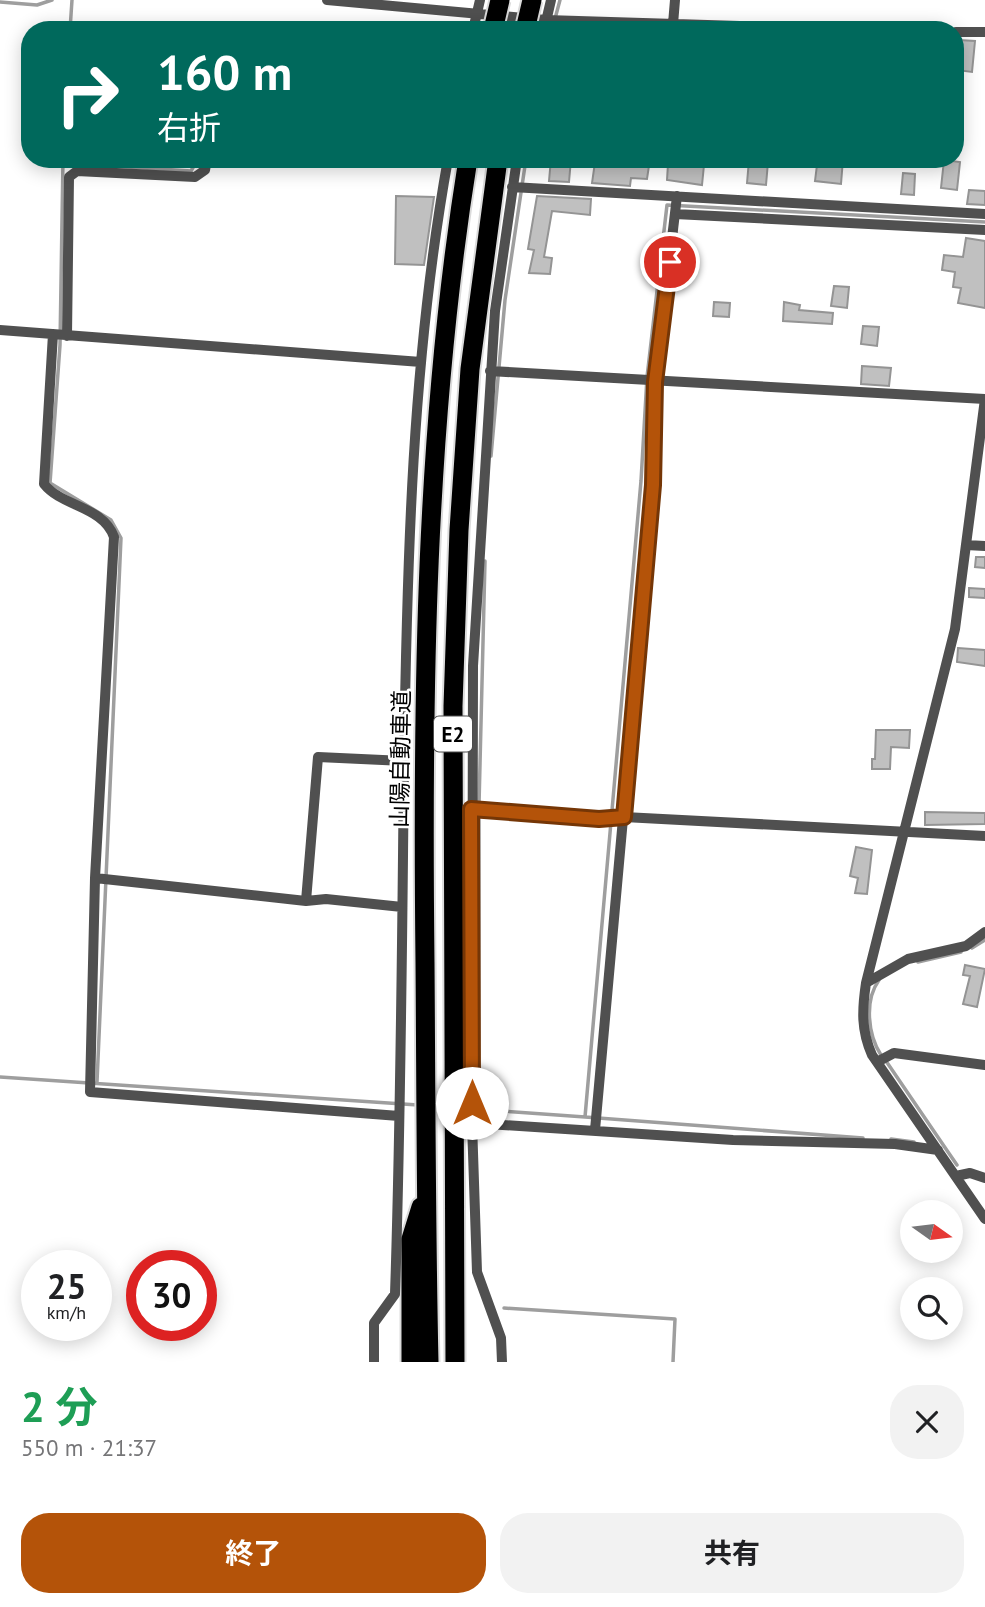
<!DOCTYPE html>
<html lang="ja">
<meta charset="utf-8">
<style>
:root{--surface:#fff;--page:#f2f2f2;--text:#202124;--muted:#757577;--accent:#b45309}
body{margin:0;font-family:"PT Sans","Noto Sans JP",sans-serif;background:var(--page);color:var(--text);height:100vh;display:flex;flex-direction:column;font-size:26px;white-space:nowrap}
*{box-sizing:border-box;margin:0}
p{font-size:23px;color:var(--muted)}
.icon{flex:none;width:38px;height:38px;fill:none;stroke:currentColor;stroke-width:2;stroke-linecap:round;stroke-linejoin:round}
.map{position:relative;height:1362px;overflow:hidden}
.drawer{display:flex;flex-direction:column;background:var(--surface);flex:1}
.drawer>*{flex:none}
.banner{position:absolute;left:21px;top:21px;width:943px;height:147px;border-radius:28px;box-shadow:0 4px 18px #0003;background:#00695c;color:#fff;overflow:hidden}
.needle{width:46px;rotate:104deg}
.tools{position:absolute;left:900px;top:1200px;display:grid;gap:14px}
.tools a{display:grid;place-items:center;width:63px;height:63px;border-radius:50%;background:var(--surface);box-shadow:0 4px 18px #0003;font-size:35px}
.speed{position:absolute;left:21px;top:1250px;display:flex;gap:14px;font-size:35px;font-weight:700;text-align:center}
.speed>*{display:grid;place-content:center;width:91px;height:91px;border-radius:50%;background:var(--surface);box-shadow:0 4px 18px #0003;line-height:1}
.speed small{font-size:18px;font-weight:400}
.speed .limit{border:10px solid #d22;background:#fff;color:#111}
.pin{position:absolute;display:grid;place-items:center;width:60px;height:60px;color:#fff;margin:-30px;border:4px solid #fff;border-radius:50%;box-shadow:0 2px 7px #0007}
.me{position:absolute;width:77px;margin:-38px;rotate:0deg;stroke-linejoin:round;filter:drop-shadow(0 0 5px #0008)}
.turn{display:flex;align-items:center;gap:24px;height:147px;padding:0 21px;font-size:32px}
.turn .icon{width:91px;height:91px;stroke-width:2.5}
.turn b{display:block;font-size:49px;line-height:60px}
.round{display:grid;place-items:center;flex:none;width:74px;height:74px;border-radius:28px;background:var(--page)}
.head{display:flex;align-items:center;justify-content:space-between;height:119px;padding:0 21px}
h1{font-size:42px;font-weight:700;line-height:52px;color:#1e9e55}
.primary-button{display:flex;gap:14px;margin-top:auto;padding:14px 21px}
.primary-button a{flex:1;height:80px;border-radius:28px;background:var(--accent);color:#fff;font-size:28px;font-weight:700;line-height:80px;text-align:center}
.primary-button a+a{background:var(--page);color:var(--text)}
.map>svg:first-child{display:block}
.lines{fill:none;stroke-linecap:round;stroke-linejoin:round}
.stream{stroke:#9e9e9e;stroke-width:3.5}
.building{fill:#c0c0c0;stroke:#949494;stroke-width:2}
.motorway-casing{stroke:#dbdbdb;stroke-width:23}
.minor{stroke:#505050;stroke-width:10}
.motorway{stroke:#000;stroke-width:19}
.motorway-bridge-casing{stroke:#dbdbdb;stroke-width:23;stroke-linecap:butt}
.motorway-bridge{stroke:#000;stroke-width:19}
.route-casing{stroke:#753606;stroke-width:18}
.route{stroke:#b45309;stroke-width:12}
.labels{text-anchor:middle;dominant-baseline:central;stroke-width:5;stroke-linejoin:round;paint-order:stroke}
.shield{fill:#fff;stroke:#4c4c4c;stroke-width:2}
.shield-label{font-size:21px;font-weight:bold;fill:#000}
.street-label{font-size:23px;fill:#000;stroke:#fff}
</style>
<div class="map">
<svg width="985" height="1362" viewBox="0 0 985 1362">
<rect width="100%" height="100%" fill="#fff"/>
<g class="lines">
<!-- stream -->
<path class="stream" d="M0,2l37,3 15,-5
M70,30l2,-30
M552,30l8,-30
M63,159l-3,186 -10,138 61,37 10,18 -24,544
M64,163l127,8 7,-12
M491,456l14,-156 21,-141
M972,948l13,-8
M918,962l43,-10
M879,980c-15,21 -11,55 2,75
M886,1061l60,88
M0,1077l418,28
M433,1106l16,2
M461,1108l124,9 56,-636 6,-104 20,-172 318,17
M479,1110v-305l6,-244
M585,1117l278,21
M891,1139l23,3
M946,1149l11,16
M504,1308l171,11 -2,43"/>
</g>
<!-- building -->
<path class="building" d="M959,40l16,1 -3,31 -16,-2z
M551,159h20l-2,23 -20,-1z
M635,159h15l-3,20 -16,-1 -1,8 -38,-3 3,-21 39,2z
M673,159h23l-1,5 9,1 -2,20 -35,-5 1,-16h4z
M822,159h21l-2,25 -26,-3 2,-16h5z
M749,160l19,2 -2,23 -19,-2z
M944,160l16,2 -3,28 -16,-2z
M903,173l12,1 -1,21 -13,-1z
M969,190l16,1v14l-18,-1z
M396,196l38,1 -10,68 -29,-1z
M537,196l54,3 -1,16 -38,-4 -8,46 8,1 -2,16 -21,-1 5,-23 -6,-1z
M966,238l19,3v67l-27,-5 3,-15 -8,-1 2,-15 -13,-2 2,-15 19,2z
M834,286l15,1 -2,21 -16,-2z
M714,302l16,1 -1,14 -16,-1z
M784,302l16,3 -1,5 34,3 -1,11 -49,-3z
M863,326l16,1 -2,19 -16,-2z
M862,366l29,2 -2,18 -28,-2z
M976,557h9v11l-10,-1z
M969,588l16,1v9l-16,-1z
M958,648l27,2v16l-28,-4z
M876,730h34l-1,18 -18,-1 -1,22h-18v-10h3z
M925,812l60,1v11l-60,1z
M856,847l16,3 -5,44 -12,-1 3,-15 -8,-2z
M965,965l20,4 -8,38 -14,-3 7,-28 -7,-1z"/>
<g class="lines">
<defs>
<path id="motorway" d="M411,1362v-123l10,-32
M429,1362c-3,-133 -3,-266 -4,-400 -3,-268 0,-537 43,-803
M455,1362l-2,-656 6,-176 11,-161 28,-210"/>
</defs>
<!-- motorway casing -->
<use href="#motorway" class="motorway-casing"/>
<!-- minor -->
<path class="minor" d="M327,0l219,20 322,10
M673,24l2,-24
M473,30l7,-30
M544,30l7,-30
M956,32h29
M512,187l473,27
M675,214l310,16
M0,330l421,32
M53,334l-9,150c18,23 59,22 70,53l-19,341 -5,214 309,24
M67,336l2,-159 8,-6 118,6 10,-7 2,-11
M490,371l495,28
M985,399l-30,230 -89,354c-4,27 -5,47 6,72l113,164
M966,545l19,1
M471,809l128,10 25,-2 361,19
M95,878l211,23 20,-2 76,8
M306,901l12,-144 86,4
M866,983l42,-24 58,-13 19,-14
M877,1062l17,-9 91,12
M472,1123l261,17 162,4 43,6
M595,1130l58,-645 2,-103 22,-186
M956,1176l14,-3 15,5
M374,1362v-39l21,-29c6,-177 7,-354 9,-532 3,-201 8,-404 44,-603
M502,1362l-1,-24 -24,-66 -5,-149 1,-457 22,-355 22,-152"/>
<!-- motorway -->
<use href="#motorway" class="motorway"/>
<defs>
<path id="motorway-bridge" d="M493,30l7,-30
M525,30l7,-30"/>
</defs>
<!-- motorway-bridge casing -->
<use href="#motorway-bridge" class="motorway-bridge-casing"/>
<!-- motorway-bridge -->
<use href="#motorway-bridge" class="motorway-bridge"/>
</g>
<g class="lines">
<defs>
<path id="route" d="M472,1103l-1,-294 128,10 25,-2 29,-332 2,-103 15,-120"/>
</defs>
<!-- route casing -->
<use href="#route" class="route-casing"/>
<!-- route -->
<use href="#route" class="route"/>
</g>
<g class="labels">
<!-- shield labels -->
<rect class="shield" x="434" y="716.5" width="38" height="35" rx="5"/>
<g class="shield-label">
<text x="453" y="734">E2</text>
</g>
<!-- street labels -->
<g class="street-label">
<text transform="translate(400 759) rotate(-89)">山陽自動車道</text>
</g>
</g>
</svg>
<div class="tools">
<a><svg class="needle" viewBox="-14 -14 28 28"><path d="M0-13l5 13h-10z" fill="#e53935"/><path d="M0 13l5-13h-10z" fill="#757577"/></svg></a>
<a><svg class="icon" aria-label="search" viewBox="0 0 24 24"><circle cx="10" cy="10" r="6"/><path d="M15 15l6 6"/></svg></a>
</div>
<div class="speed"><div>25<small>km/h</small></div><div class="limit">30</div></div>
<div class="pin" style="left:670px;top:262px;background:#d93025"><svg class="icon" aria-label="arrive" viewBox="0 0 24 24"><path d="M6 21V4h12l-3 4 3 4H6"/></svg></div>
<svg class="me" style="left:472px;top:1103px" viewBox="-20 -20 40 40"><circle r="19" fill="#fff"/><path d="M0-13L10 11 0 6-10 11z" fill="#b45309"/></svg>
<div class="banner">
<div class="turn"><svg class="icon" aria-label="right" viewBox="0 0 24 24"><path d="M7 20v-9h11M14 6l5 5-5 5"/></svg><div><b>160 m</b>右折</div></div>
</div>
</div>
<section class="drawer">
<div class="head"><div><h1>2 分</h1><p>550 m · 21:37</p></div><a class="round"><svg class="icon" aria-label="close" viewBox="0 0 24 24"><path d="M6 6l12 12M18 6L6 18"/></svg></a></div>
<div class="primary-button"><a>終了</a><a>共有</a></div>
</section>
